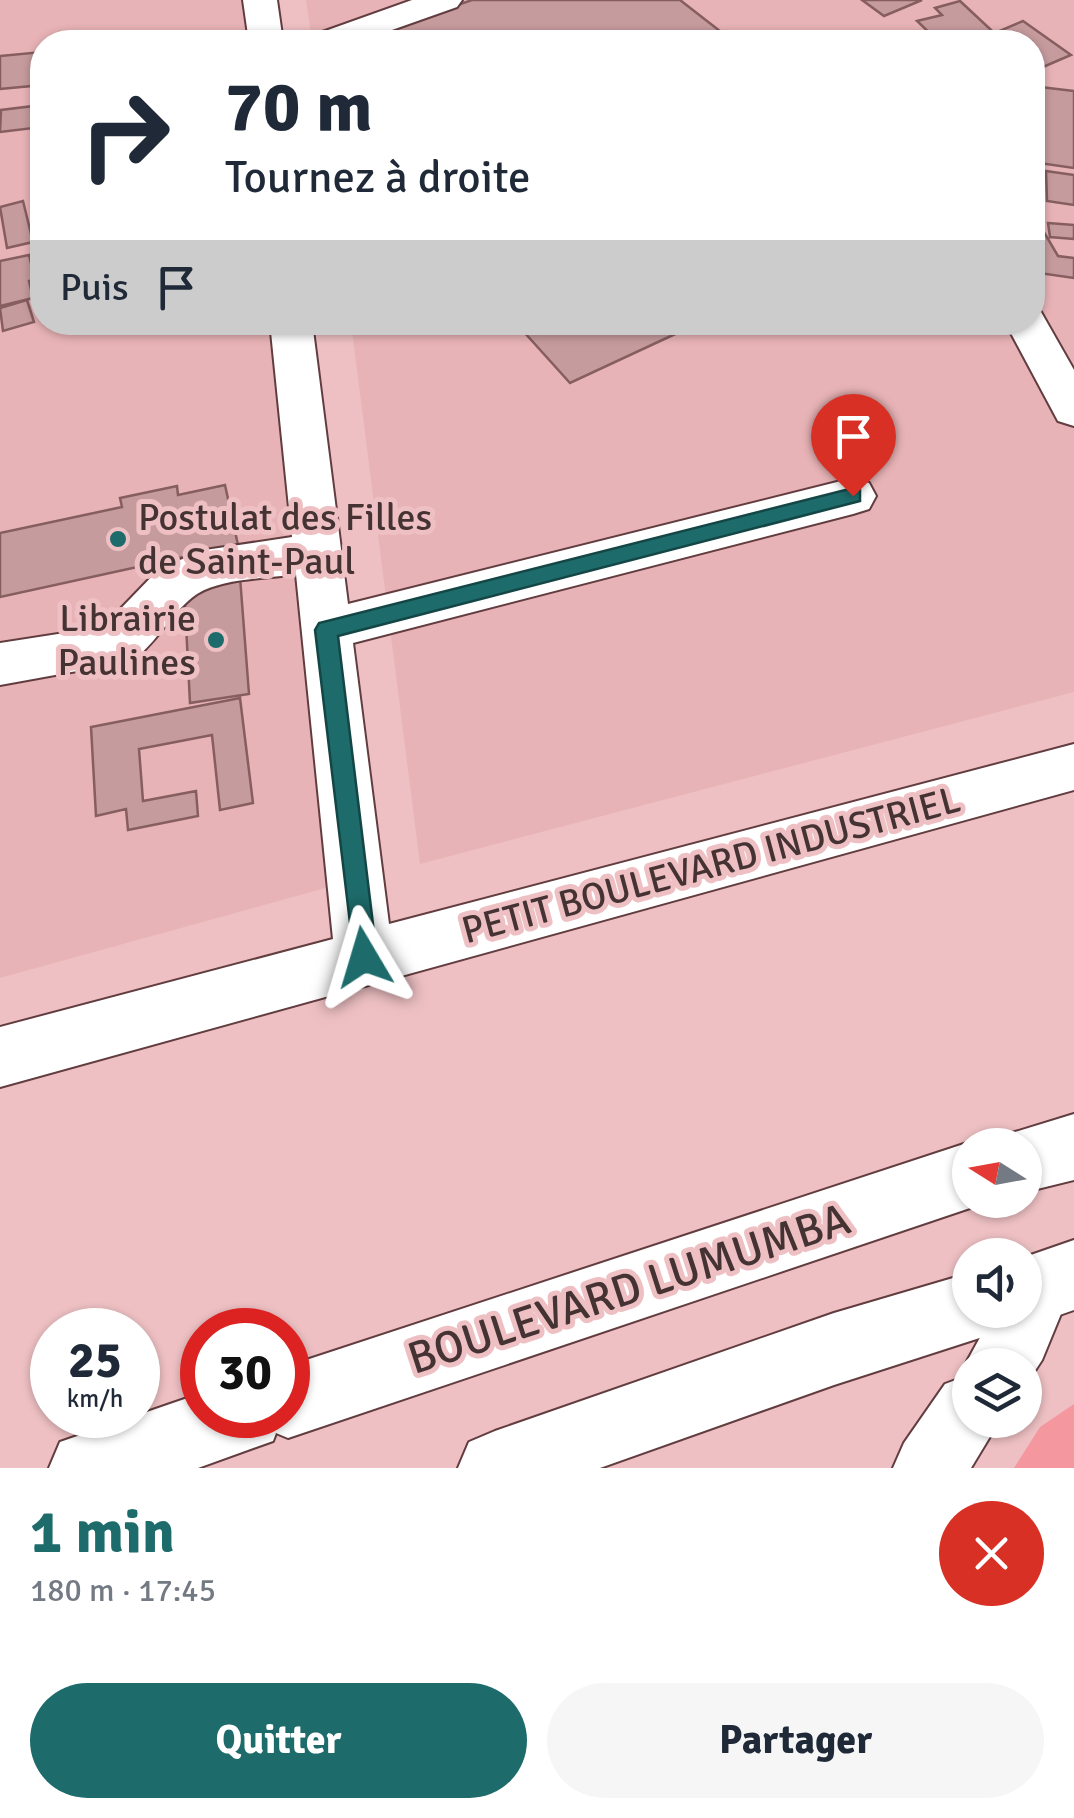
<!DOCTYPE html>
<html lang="fr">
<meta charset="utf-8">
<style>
:root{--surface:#fff;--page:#f6f6f7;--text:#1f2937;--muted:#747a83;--accent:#1e6b6b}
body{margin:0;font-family:Signika,sans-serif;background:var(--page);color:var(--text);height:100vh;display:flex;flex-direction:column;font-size:38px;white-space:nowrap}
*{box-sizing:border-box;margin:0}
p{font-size:32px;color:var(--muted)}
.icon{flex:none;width:55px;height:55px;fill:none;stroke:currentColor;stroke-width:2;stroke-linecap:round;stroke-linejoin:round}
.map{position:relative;height:1468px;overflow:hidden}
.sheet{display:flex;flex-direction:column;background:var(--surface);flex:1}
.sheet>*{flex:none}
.banner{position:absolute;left:30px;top:30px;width:1015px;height:305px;border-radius:40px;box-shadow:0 2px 8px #0004;background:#fff;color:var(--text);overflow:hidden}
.needle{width:65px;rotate:281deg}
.tools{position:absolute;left:952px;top:1128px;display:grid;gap:20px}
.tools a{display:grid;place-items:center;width:90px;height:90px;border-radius:50%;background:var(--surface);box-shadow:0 2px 8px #0004;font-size:50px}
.speed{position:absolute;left:30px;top:1308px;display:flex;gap:20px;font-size:50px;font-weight:700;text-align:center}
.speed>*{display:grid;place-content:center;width:130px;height:130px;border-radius:50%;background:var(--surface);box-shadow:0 2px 8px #0004;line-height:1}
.speed small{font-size:25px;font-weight:400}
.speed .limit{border:15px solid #d22;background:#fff;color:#111}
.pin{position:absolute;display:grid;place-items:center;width:85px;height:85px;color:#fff;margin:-102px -42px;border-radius:50% 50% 50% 0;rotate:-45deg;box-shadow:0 0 10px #0007}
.pin .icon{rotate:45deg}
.me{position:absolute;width:110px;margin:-55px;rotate:353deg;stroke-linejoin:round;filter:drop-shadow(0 0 8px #0008)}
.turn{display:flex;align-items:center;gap:35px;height:210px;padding:0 30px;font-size:45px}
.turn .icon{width:130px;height:130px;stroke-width:2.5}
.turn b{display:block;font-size:70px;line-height:85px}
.then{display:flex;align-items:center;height:95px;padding:0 30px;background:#0003;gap:20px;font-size:38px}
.round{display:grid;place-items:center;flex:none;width:105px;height:105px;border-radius:52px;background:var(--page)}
.head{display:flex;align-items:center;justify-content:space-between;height:170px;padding:0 30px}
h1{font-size:60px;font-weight:700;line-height:75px;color:var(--accent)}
.action{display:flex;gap:20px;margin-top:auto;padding:20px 30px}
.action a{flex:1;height:115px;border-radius:60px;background:var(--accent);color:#fff;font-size:40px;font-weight:700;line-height:115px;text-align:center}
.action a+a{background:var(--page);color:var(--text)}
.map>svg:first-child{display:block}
.built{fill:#e8b3b6}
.green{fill:#f4979e}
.building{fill:#c69b9d;stroke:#865e60;stroke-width:2.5}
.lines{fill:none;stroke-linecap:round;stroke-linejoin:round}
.minor-casing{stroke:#623d40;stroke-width:4}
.highway-casing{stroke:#623d40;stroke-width:4}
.minor{fill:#fff;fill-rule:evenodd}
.highway{fill:#fff;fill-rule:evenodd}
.route{fill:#1e6b6b;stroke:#144646;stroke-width:2.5}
.poi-dot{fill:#1e6b6b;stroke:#eec0c3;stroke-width:4}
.labels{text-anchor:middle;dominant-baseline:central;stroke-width:10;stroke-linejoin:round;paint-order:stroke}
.poi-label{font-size:38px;fill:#453334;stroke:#eec0c3;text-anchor:start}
.street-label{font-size:38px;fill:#453334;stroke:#eec0c3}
.near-street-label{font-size:45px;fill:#453334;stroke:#eec0c3}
</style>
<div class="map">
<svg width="1074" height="1468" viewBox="0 0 1074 1468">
<rect width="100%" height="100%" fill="#eec0c3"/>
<!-- built -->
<path class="built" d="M0,0h250l4,42h-212v280l243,1 62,559 -347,96z
M306,0h768v692l-654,172 -69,-541 681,-1v-280h-720z"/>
<!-- green -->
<path class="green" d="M1074,1404v64h-60l26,-41z"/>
<!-- building -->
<path class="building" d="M472,0h208l54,42 -377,-2z
M862,0h60l-38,16z
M960,1l44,41h-65l-22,-21 25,-6 -7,-7z
M1023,21l48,34 -28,12 -11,-7v-18h-24l-13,-9z
M42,52v33l-42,4v-33z
M1032,86l42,5v77l-42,-6z
M42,105v22l-42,5 1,-22z
M1046,171l28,4v30l-27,-4z
M23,201l10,41 -26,6 -7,-41z
M1032,212l26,44 16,2v20l-42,-6z
M1048,223l26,2v14l-24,-2z
M29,255l6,25 -6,1 4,17 -33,8v-45z
M27,300l7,22 -31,9 -3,-23z
M515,322h186l-131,61z
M225,485l13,60 -238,52v-64l122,-26 -2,-9 57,-12 1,9z
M240,577l9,117 -59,9 -6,-118z
M240,698l13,105 -33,7 -8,-75 -73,14 4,52 53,-10 2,25 -70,14 -2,-21 -30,7 -5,-89z"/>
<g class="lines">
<defs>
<path id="minor" d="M243,0h34l6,42h-34z
M412,0h50l-5,7 -99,35h-49l5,-7z
M1032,309l9,3 33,58v56l-16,-5 -53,-99h27z
M270,322h42l36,282 505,-126 16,5 7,13 -7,13 -16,5 -500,129 36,281 685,-180v46l-1074,297v-60l333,-88 -37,-365c-30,5 -73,4 -99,20 -25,17 -40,49 -65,67l-132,24v-42l103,-16 57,-59 45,-18 87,-13z
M1039,1254l24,9 9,24 -30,73 -17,26v-21h-55v55h30l-29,48h-78l11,-25 41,-59 24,-9 -4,-10 30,-55h30v-50z"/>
<path id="highway" d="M1074,1114v66l-49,12v-47h-27l4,-9z
M970,1142l8,3h-8v55h20l-20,8 -682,230 -12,-5 -3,8 -75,27h-149l11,-26 142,-49v22h86v-49z
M1074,1240v70l-49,17 -24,-10 -6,16 -161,52 -234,83h-142l11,-26 26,-11 339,-118 136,-40v37h55v-53z"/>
</defs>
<!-- minor casing -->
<use href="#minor" class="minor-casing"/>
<!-- highway casing -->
<use href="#highway" class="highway-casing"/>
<!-- minor -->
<use href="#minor" class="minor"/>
<!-- highway -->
<use href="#highway" class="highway"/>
</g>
<!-- route -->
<path class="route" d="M853,488l7,2v11l-522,135 39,321 -4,8 -9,4 -9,-4 -40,-335 4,-7z"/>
<!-- markers -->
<g class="poi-dot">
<circle cx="118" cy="539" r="10"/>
<circle cx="216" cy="640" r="10"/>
</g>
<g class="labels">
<!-- poi labels -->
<g class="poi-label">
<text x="138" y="517">Postulat des Filles<tspan x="138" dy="44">de Saint-Paul</tspan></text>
<text x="196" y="618" text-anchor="end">Librairie<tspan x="196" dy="44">Paulines</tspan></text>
</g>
<!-- street labels -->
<g class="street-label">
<text transform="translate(711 865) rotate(-15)">PETIT BOULEVARD INDUSTRIEL</text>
</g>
<!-- near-street labels -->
<g class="near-street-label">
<text transform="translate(629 1289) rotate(-18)">BOULEVARD LUMUMBA</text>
</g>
</g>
</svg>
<div class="tools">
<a><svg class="needle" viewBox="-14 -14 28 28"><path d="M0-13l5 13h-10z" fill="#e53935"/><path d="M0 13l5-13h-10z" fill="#747a83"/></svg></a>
<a><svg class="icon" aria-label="sound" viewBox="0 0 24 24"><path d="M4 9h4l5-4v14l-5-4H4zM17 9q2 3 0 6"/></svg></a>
<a><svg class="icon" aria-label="layers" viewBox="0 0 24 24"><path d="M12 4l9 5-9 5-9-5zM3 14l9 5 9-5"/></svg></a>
</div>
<div class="speed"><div>25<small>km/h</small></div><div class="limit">30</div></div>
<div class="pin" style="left:853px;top:496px;background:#d93025"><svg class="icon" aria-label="arrive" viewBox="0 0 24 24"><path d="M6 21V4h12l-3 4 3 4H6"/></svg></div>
<svg class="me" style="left:364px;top:957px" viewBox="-20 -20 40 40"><path d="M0-17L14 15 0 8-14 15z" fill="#1e6b6b" stroke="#fff" stroke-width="4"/></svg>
<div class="banner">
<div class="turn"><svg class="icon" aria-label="right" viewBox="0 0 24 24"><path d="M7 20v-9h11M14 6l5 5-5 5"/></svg><div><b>70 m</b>Tournez à droite</div></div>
<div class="then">Puis<svg class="icon" aria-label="arrive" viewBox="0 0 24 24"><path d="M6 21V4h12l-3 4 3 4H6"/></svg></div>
</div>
</div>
<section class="sheet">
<div class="head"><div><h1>1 min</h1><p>180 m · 17:45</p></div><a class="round" style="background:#d93025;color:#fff"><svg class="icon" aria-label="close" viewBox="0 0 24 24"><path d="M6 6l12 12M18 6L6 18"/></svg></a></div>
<div class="action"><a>Quitter</a><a>Partager</a></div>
</section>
